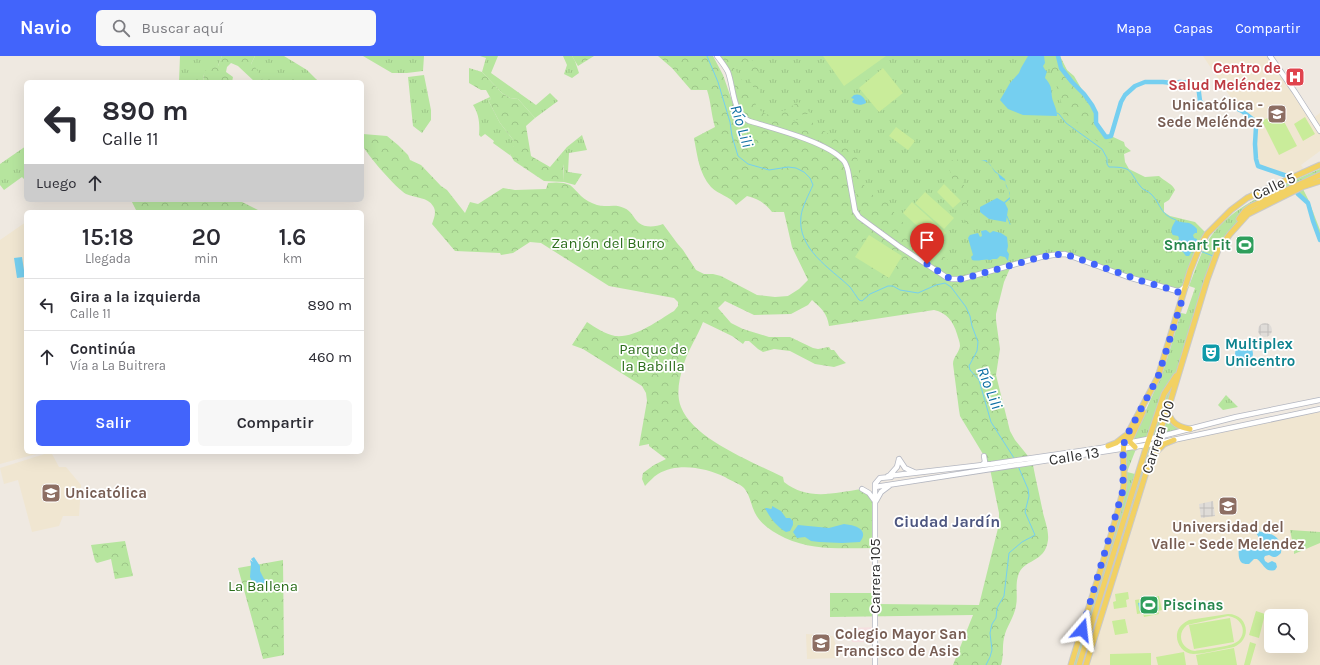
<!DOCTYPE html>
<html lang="es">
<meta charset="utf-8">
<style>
:root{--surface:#fff;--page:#f7f7f7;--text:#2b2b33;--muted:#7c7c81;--line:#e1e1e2;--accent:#4264fb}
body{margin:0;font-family:Karla,sans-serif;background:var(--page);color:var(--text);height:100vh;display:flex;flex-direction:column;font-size:15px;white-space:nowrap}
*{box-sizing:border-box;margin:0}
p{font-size:13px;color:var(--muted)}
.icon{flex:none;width:22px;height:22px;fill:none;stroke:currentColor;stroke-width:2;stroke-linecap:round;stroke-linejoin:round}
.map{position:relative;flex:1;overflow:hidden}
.panel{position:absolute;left:24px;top:154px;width:340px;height:244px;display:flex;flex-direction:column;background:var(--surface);border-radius:6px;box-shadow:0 4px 16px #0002}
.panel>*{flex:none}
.banner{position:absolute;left:24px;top:24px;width:340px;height:122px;border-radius:6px;box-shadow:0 4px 16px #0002;background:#fff;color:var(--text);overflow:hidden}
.controls{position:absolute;left:1264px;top:553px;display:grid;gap:8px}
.controls a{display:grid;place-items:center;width:44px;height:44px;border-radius:6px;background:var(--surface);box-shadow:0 4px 16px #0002;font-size:20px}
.pin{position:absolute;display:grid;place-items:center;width:34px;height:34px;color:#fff;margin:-41px -17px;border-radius:50% 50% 50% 0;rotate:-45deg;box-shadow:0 0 4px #0007}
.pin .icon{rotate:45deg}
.me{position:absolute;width:44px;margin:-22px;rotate:17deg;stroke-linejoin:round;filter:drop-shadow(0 0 3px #0008)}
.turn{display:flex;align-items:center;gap:14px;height:84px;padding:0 12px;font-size:18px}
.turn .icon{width:52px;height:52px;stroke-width:2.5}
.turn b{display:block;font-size:28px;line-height:34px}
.then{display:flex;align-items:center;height:38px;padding:0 12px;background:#0003;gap:8px;font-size:15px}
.eta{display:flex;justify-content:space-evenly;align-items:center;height:68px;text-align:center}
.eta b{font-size:24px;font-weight:600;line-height:28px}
.primary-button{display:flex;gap:8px;margin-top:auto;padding:8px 12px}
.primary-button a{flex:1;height:46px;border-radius:6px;background:var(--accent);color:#fff;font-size:16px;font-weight:600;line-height:46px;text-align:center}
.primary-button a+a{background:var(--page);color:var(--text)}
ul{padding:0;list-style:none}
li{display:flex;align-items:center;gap:12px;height:52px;padding:0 12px;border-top:1px solid var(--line)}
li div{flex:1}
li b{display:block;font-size:15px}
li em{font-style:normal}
header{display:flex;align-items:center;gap:24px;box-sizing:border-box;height:56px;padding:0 20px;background:var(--accent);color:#fff}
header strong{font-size:19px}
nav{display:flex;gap:22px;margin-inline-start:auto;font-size:14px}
.search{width:280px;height:36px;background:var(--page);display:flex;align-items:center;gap:10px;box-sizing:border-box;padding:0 14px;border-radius:6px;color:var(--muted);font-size:15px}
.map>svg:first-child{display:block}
.education{fill:#f0e6d1;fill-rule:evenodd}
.medical{fill:#f5dfe0}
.grass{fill:url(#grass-tufts);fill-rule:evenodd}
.forest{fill:url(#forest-crowns)}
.pitch{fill:#c9ec9a;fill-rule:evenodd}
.plaza{fill:url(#plaza-grid)}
.water{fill:#75cff0}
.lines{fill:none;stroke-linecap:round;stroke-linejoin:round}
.stream{stroke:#75cff0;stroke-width:1}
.river{stroke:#75cff0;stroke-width:4.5}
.secondary-casing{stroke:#b4b7c1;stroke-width:6}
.primary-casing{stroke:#c9c9c9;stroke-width:7}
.secondary{stroke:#fff;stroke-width:4.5}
.primary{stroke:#f2d163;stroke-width:5}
.route{stroke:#4264fb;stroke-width:7;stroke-dasharray:0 12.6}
.labels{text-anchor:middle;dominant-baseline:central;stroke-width:3.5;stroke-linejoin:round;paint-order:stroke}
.health-label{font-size:15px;font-weight:bold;fill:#be3a42;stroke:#fff;text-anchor:end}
.education-label{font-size:15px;font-weight:bold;fill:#785e54;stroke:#fff;text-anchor:start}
.street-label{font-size:15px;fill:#2e2e2e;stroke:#fff}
.park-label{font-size:15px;fill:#2c6e1b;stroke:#fff}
.leisure-label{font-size:15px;font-weight:bold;fill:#27864d;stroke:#fff;text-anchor:end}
.culture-label{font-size:15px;font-weight:bold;fill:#0d838f;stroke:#fff;text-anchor:start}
.water-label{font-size:16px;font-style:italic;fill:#0d6fa3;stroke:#fff}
.neighbourhood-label{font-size:16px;font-weight:bold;fill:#4d5680;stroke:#fff}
</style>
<header>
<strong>Navio</strong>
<div class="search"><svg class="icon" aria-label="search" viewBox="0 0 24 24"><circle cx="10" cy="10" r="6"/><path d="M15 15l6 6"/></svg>Buscar aquí</div>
<nav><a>Mapa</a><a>Capas</a><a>Compartir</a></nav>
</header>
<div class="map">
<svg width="1320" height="609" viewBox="0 0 1320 609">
<defs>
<pattern id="grass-tufts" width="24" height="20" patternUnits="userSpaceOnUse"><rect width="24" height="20" fill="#b6e59e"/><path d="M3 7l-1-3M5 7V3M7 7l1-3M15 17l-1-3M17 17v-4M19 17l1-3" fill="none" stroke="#9dc588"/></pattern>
<pattern id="forest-crowns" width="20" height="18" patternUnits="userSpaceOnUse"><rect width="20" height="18" fill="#b6e59e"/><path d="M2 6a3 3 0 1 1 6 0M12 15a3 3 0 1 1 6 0" fill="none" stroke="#9dc588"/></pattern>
<pattern id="plaza-grid" width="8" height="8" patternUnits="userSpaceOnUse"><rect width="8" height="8" fill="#dfdcd8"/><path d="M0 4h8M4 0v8" fill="none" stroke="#c0bdba"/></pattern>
</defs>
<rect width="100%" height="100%" fill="#efe9e1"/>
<!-- education -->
<path class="education" d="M1203,0h67l42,63 8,-6v38l-19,14 3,4 -17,7 -29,-10 -2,-7 -1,-15 1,-17 -1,-6 -13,-10 -14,-4 3,-9z
M26,166v159l-2,1 2,5v65h17l-43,12v-224z
M1320,353v256h-234l66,-208 12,-13zM1271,560h30v30h-30z
M51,396l8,15h7l15,18 -2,31h-16l-4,10 -27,6 -14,-52 -14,4 -4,-16z
M806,578l27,2 7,22 -33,1z"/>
<!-- medical -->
<path class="medical" d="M1298,12l5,7 -5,4 4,5 -5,3 -9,-12z
M875,571v15h-23v-14z"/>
<!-- grass -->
<path class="grass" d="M180,0h42l-4,10 -14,8 -1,8h-24z
M255,0h29l23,14 12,12h-55l-13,-18z
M363,0h61l-1,15 -16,2h-15z
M480,0h18l-7,17 45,32 14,-12 8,8 -23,17 -17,-19 -8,-1 -8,-5 -20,-21 4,-14z
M563,0h9l3,5 4,12 -7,5 -8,-4 3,-9z
M717,0h341l20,32 6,6 8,11 4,8v10l10,14 5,-1 13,6 1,4 6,5 -7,3 1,8 4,7 16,8 14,-1c5,5 14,8 16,14l-6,10 -5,3v9l6,4 25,6 12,12 -23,59 -119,-39 -36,7 -78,18 -87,-57 -123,-106 -12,-39z
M424,19l7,35v10l-9,13 -9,-7 -5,-49z
M490,41l1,2 -3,1 12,23 14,18v5l-4,8 1,2 -18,-13 1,-2 -9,-7 -4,3 -2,-2c1,-11 0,-21 -6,-30z
M582,79l5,15 -18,3 -1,19 14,2 -7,11 -11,-3v-13l-3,-15 6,-7z
M26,90v33l-1,1 -3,-3 -18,13 -4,-5v-21z
M1320,113v12l-65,29 -37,40 -50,159 4,11 18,9 -58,13 32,-73 17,-56 5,1 9,-26 -6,-2c6,-15 11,-32 19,-45 21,-36 76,-56 112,-72z
M1226,339l12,12 -15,3 -5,-5z
M1174,384l-19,12 -69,213h-15l52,-175v-41zM1136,393h8l-9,25 -8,-2z
M1290,474l30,2v11l-26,11v-4z"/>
<!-- forest -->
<path class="forest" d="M222,0h33l-4,8 3,1 10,17h-9l-17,-16 -7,-3 -4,4 -1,5 7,5 -1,5 -9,-2 -20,2 1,-8 4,-7 10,-1z
M572,0h22l-16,10z
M658,0h55l10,19 14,40 2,-1 2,2 76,28 27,17 8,38 7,18 92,62 60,-13 -7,16 -8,32v6l4,29 -4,26 14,56 5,9 13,16 5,9c3,16 7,32 10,48 2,8 6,18 5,27 -3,24 -25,18 -30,36 -3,10 0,20 -2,30 -2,12 -10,21 -12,32 -2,9 0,18 -3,27h-48l20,-50 -143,2v-24h45l1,11 103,1 20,-81v-11l-10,-49 -29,-48 -1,-6 -6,-46c0,-7 6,-11 7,-18 0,-4 -2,-8 -3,-12 -4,-13 -10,-21 -23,-24l-105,16c-2,-13 -7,-17 -17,-26l-4,5 -17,9 -37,1 -29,-14 -7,7 13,15 12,6 26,8h21l23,11 5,1 11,-2 2,3h3l6,8 6,5 -12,4 -19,-3 -25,-13 -16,-2 -11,3 -5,-3 -9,-8h-4l-2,3 -11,-8 -29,-14c-6,16 -16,29 -20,45 -4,12 -7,28 -2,40 12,32 72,55 102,70l1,5c24,19 50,11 78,7l12,10 1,49c-30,0 -62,3 -90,-10 -12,-6 -24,-13 -30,-25 -4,-8 -5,-18 -11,-25 -5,-5 -13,-7 -19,-11 -19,-9 -47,-15 -67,-3 -5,3 -9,8 -13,12l-3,-7 1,-6 11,-8 12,-6 -17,-13v-2l-10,2 8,-45 -1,-8 -4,-7 -59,-37 -11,-4 15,-23c9,6 18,12 28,14 21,2 42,-15 59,-25l4,-5v-4l-4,-4 -65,-12 -68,-43 -11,-1 -17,11 -12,2 -1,-2 -45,-2 -23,-27c2,-6 5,-12 1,-18 -5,-9 -18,-8 -27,-12 -9,-5 -39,-39 -43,-48 -1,-4 -1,-8 0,-12l24,2 11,9 10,10 2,5 11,5 20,21 6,4 18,23 5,-11 8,2 25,-16 12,2 31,-1 2,-6c7,-1 16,-1 22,2 4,3 7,7 11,11 4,4 10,7 16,9 9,3 18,-2 27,3 8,3 9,10 15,15 6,5 17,4 24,1l14,19 6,7 13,20 8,4h9l8,2 36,19 18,2 13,-1 11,-7 9,-9 -16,-33 -8,-35h-12c-7,-9 -13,-13 -25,-16l-11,9c-6,-9 -17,-10 -25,-18 -12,-13 -14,-33 -17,-49l21,-11c-4,-13 -4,-25 -8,-37h-16l-19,-22z
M720,0h6l24,36 8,17 6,4 22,9 22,-4 6,6 34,23 9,10 3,21 8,14 8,5 11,3 5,6 3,9 15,14 25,19 16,15 10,3 18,-1 15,2 -34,10 -11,-2 -39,-26 -16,-12 -26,-16 -6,-7 -6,-21 -4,-18 -5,-13 -11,-12 -11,-6 -12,-8 -10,-2 -43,-13 -11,-4 -5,-4 -8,-21 -6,-24z
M734,0h13l4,3 7,10 3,13 -1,11 -3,2 -10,-21z
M1048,0h12l7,14 7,6 7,12 5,14 8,9 1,9 2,6 9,13h4v3l-6,3c-17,-8 -24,-25 -42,-32v-8z
M469,12l13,4 20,21 8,5 8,1 17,19 -9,8 5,30 19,11 11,-13 2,4 1,24 -20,-1 -30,-20 -4,-7 -1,-5 5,-3v-5l-14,-18 -12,-23 3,-1 -5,-9h-5l-12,-7z
M798,46l4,2 9,10h-7l-12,3 -14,-2 1,-3 7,-2z
M957,103l3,4 7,40 6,16 -1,6 -5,1 -3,-7 -3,-21 -5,-7 -6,-20v-10z
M1302,131l6,12 12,31v10l-7,-19 -5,-18 -12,-13z
M131,144h107l24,12h-125z
M125,485l8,35 -18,3 -4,-20 -14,4 -2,-2 -4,-16z
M283,504l1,95 -21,4 -25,-91z"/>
<!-- pitch -->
<path class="pitch" d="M823,0h63l-42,30z
M883,12l20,25 -24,19 -20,-24z
M1279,56l18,34 -18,9 -17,-34z
M1305,61l10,17 -12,7 -9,-17z
M896,71l19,14 -7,9 -19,-14z
M944,128l17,17 -8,7 -16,-16z
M925,136l29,26 -10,11 -29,-26z
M912,146l34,31 -10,10 -33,-30z
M869,179l33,21 -13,22 -34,-21z
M1128,536l1,7 -3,1 1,7 -13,2 -1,-7 3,-1 -1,-7z
M1159,540l3,14 -4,1 1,3 -15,3 -1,-4 -6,1 -2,-14z
M1256,555l9,3 -6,24 -10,-3z
M1228,558c20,0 25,25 6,33 -12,2 -29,7 -41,7 -10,-1 -17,-10 -16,-20 1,-7 6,-11 12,-14zM1228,560c6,1 10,3 13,8 4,7 1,16 -6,19 -8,4 -30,6 -40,8 -14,-2 -19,-17 -8,-26z
M1230,562l4,24 -40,7 -5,-24z
M1125,563l3,14 -13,2 -3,-14z
M1250,586l6,2 -6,21h-6z
M1234,592l3,17h-39l-2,-10z
M1184,596l2,13h-28l-2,-8z
M1151,597v12h-41v-11z"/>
<!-- plaza -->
<path class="plaza" d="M1258 274a7 7 0 1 1 14 0a7 7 0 1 1-14 0Z
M1213,445l2,15 -14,2 -2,-14z"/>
<!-- water -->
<path class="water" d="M1028,0h16l1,7 -2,3c4,9 5,1 2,12 9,10 5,13 8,23 2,6 4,9 4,15l-34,-1 -15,-6 -8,-9 10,-17 9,-10 2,-5z
M854,39c6,-2 10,2 12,7v1c-5,3 -10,2 -14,-1l2,-3 -3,-1z
M986,104l9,11 10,8 1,7 4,7v6l-5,4 3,6 -2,13 -17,-3 -9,-7v-5l17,-9 7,4 6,-5c0,-6 -4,-11 -5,-16l-5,-2 -2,-5c-8,-4 -5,-14 -17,-13z
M1176,164c8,5 13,-1 21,9v4h-2l-2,2 1,3 3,1v3l-8,14h-3l-3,-4 -10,-4v-7h5l1,-3 -1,-2 -5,-1c-4,-5 0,-10 3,-15z
M986,174l4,3 3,-2 8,2 6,4 1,9 -1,5 2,3 -1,7 -3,-4 -5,-1 -3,3h-4l-3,1c-5,-2 -11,2 -18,0l-1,-3 2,-2 -5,-17 2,-3 8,-2 2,4 2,-1 -1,-5z
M22,201l3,20 -8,1 -3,-20z
M1235 298a9 9 0 1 1 18 0a9 9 0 1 1-18 0Z
M772,450l9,5 5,7h4l3,3v4l-3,6 -4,1c-9,-5 -16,-14 -21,-24h2l4,1 1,-1z
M844,468c10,1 26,5 16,18l-18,1 -23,-1 -8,-1 -6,-4 -8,1 -4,-6 5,-7 31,3z
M1257,475c14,2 26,5 24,22 -5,5 -6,5 -12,2l-4,1 -1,2 1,3 3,2 4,-2 4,2 1,4 -2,3c-10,3 -11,-6 -18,-11h-3l-5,5c-2,0 -5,0 -7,-1 -5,-4 -4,-17 0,-21 2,-2 4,-2 6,-3l3,4 -3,2v2l4,2h2l-1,-5 5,-4v-4l-2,-3z
M254,501l6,9v5l4,8 4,1 -2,5 -8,5 -3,-1 -5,-12 1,-13 -1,-4 3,2 -2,-3z
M1157,544l2,9 -19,3 -2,-9z"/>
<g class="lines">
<!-- stream -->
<path class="stream" d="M707,0l11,26 12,40 2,14 6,20 10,8 21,6 19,-3 8,1 8,4 6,6 3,7c-4,9 -11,22 -12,31 -4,33 29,52 49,71 3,4 6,9 9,13l3,1 8,-7 18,-8h5l7,4 18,3 18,-8 9,-2 6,4 15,20 4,9 2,10 6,16 -1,9 -8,15 1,4 9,10 12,42 23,36
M1057,57l2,1 7,9 36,26 5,9v6l2,3c25,0 19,4 32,20 2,3 7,4 10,7 11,11 8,20 25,26
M1007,160l3,8
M1222,184l11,-14 5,-5
M1200,195l13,5 1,-3
M986,609l4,-8 2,-7 -2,-17 2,-9 4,-6 1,-10 7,-12 5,-43 13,-11 13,-7 -10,-23 4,-16 -1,-7 -10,-23"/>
<!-- river -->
<path class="river" d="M1058,0l3,12 11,14 12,12 8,11 4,8v10l10,14 5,-1 10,-34 4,-7 10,-9 10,-4h18l9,1 8,-1 12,1 6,2 2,16 5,5 6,2 17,-1 8,1 6,3 13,10 1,6 -1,17 1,15 2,7 29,10 11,18 10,9 5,18 7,19"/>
<defs>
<path id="secondary" d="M717,0c4,5 8,10 11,16 6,16 4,40 21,49 23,7 78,21 94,39 3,3 4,7 5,11l7,40 4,6 41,30 46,30 5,2h11l79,-22 12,-2 12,-1 63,23 49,14 4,-1 5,-4
M1270,0l25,36 25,39
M899,403l6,9 9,4
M982,409l3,-3 -1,-6
M888,420l103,-12 110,-16 57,-11 78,-20 84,-17
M889,420l8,-9 2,-8
M875,431l284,-44 161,-34
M862,433l7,4 5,7
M876,445l5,-9 8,-6
M875,609v-181l5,-6 11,-1"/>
<path id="primary" d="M1239,163l6,-8 5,-4 70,-32
M1168,355c3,12 10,16 22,18
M1108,390l8,-3 9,-7
M1135,391l-5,-5v-2l13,-28
M1153,399l11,-11 10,-4
M1071,609c17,-58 38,-115 52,-174 4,-17 -3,-35 2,-52l33,-62 32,-106 10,-25 7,-12 24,-24 16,-12 73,-33
M1079,609l67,-217 18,-54 12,-18
M1086,609l68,-218 14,-38 39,-129 11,-30 12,-16 18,-20 54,-27 18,-6"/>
</defs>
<!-- secondary casing -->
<use href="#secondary" class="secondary-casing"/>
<!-- primary casing -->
<use href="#primary" class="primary-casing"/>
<!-- secondary -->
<use href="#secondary" class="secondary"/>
<!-- primary -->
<use href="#primary" class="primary"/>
</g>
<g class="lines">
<!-- route -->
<path class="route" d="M927,208l22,14 13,1 79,-22 12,-2 12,-1 77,27 35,10 3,3 2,6 -24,77 -33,62 -2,10v41l-41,140"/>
</g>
<!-- icons -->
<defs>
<symbol id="hospital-square" viewBox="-11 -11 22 22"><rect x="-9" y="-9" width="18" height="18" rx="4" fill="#e0444e" stroke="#fff"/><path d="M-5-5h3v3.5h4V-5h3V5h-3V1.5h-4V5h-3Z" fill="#fff"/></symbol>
<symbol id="university-square" viewBox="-11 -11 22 22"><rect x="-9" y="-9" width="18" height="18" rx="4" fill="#8d6e63" stroke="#fff"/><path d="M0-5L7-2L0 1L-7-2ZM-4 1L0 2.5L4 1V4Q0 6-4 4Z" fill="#fff"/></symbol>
<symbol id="stadium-square" viewBox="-11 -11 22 22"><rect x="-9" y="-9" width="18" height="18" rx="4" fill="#2e9e5b" stroke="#fff"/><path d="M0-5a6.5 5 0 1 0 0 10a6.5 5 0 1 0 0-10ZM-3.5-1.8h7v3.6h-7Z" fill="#fff"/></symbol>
<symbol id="theatre-square" viewBox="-11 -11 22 22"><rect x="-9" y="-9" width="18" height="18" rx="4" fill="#0f9aa8" stroke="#fff"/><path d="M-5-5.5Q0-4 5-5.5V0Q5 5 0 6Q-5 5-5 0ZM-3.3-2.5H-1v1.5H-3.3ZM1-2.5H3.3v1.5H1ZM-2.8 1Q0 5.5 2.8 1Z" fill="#fff"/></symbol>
</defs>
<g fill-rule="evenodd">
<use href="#hospital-square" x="1284" y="10" width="22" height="22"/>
<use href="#university-square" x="1266" y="47" width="22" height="22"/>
<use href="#stadium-square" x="1234" y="178" width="22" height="22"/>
<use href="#theatre-square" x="1200" y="286" width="22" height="22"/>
<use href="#university-square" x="40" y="426" width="22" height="22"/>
<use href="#university-square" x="1217" y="439" width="22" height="22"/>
<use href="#stadium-square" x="1138" y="538" width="22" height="22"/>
<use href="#university-square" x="810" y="576" width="22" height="22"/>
</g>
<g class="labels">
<!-- health labels -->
<g class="health-label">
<text x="1281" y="12">Centro de<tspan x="1281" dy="17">Salud Meléndez</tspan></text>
</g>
<!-- education labels -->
<g class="education-label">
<text x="1263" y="49" text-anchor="end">Unicatólica -<tspan x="1263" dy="17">Sede Meléndez</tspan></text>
<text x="65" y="437">Unicatólica</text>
<text x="1228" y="471" text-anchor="middle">Universidad del<tspan x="1228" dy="17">Valle - Sede Melendez</tspan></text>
<text x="835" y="578">Colegio Mayor San<tspan x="835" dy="17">Francisco de Asis</tspan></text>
</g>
<!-- street labels -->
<g class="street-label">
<text transform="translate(1274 130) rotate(-25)">Calle 5</text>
<text transform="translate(1158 381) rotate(-72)">Carrera 100</text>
<text transform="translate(1074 400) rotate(-9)">Calle 13</text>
<text transform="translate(875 520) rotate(-90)">Carrera 105</text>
</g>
<!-- park labels -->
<g class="park-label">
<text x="608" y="187">Zanjón del Burro</text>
<text x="653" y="293">Parque de<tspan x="653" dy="17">la Babilla</tspan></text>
<text x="263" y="530">La Ballena</text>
</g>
<!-- leisure labels -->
<g class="leisure-label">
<text x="1231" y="189">Smart Fit</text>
<text x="1163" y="549" text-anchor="start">Piscinas</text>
</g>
<!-- culture labels -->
<g class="culture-label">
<text x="1225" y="288">Multiplex<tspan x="1225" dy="17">Unicentro</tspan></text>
</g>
<!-- water labels -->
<g class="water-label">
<text transform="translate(742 70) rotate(73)">Río Lili</text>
<text transform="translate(990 332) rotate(69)">Río Lili</text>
</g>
<!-- neighbourhood labels -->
<g class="neighbourhood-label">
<text x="947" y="465">Ciudad Jardín</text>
</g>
</g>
</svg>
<div class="controls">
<a><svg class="icon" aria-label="search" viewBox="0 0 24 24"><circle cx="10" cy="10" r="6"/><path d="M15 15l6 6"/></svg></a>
</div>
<div class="pin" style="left:927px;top:208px;background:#d93025"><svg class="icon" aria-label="arrive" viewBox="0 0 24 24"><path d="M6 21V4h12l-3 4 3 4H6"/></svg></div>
<svg class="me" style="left:1082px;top:574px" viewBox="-20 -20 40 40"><path d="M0-17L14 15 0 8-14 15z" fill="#4264fb" stroke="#fff" stroke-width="4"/></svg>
<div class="banner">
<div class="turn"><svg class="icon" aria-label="left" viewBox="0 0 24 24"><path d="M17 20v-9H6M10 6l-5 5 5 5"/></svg><div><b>890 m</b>Calle 11</div></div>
<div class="then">Luego<svg class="icon" aria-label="ahead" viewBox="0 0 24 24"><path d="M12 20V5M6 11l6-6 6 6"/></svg></div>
</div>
<section class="panel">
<div class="eta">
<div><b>15:18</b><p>Llegada</p></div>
<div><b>20</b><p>min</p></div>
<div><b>1.6</b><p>km</p></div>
</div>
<ul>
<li><svg class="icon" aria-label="left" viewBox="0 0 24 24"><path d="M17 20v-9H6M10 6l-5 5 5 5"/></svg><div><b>Gira a la izquierda</b><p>Calle 11</p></div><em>890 m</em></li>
<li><svg class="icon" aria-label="ahead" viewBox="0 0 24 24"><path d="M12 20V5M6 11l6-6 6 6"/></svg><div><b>Continúa</b><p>Vía a La Buitrera</p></div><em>460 m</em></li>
</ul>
<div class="primary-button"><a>Salir</a><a>Compartir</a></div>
</section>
</div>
